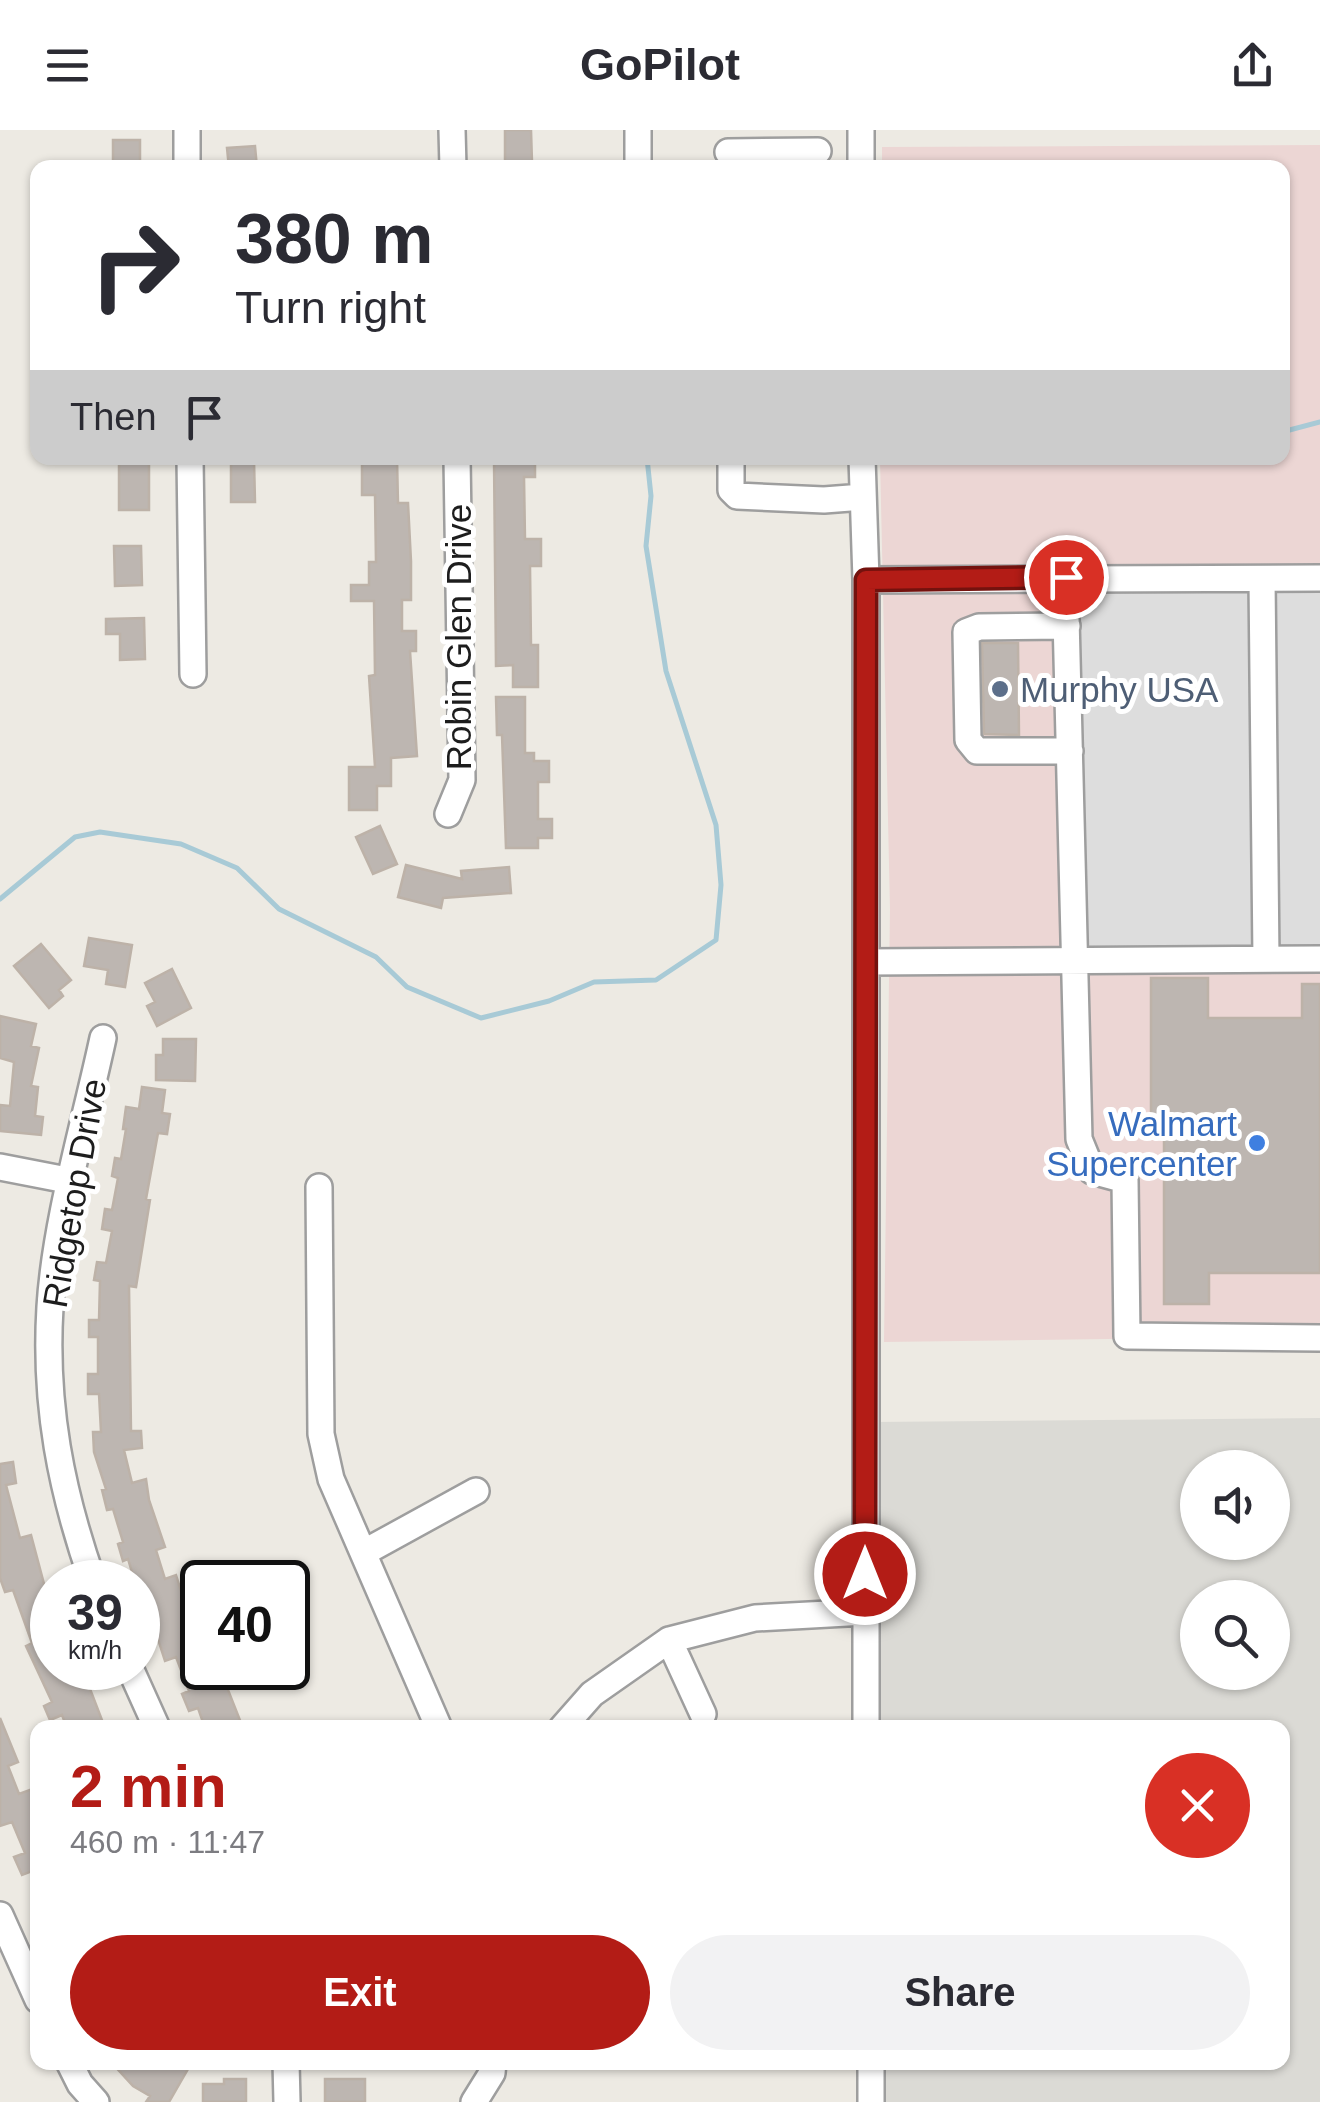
<!DOCTYPE html>
<meta charset="utf-8">
<style>
:root{--surface:#fff;--page:#f2f2f3;--text:#2b2b33;--muted:#7c7c81;--accent:#b31c16}
body{margin:0;font-family:Arial,sans-serif;background:var(--page);color:var(--text);height:100vh;display:flex;flex-direction:column;font-size:38px;white-space:nowrap}
*{box-sizing:border-box;margin:0}
p{font-size:32px;color:var(--muted)}
.icon{flex:none;width:55px;height:55px;fill:none;stroke:currentColor;stroke-width:2;stroke-linecap:round;stroke-linejoin:round}
.map{position:relative;flex:1;overflow:hidden}
.drawer{position:absolute;left:30px;top:1590px;width:1260px;height:350px;display:flex;flex-direction:column;background:var(--surface);border-radius:20px;box-shadow:0 2px 8px #0004}
.drawer>*{flex:none}
.guide{position:absolute;left:30px;top:30px;width:1260px;height:305px;border-radius:20px;box-shadow:0 2px 8px #0004;background:#fff;color:var(--text);overflow:hidden}
.controls{position:absolute;left:1180px;top:1320px;display:grid;gap:20px}
.controls a{display:grid;place-items:center;width:110px;height:110px;border-radius:50%;background:var(--surface);box-shadow:0 2px 8px #0004;font-size:50px}
.speed{position:absolute;left:30px;top:1430px;display:flex;gap:20px;font-size:50px;font-weight:700;text-align:center}
.speed>*{display:grid;place-content:center;width:130px;height:130px;border-radius:50%;background:var(--surface);box-shadow:0 2px 8px #0004;line-height:1}
.speed small{font-size:25px;font-weight:400}
.speed .limit{border:5px solid #111;border-radius:15px;background:#fff;color:#111}
.pin{position:absolute;display:grid;place-items:center;width:85px;height:85px;color:#fff;margin:-42px;border:5px solid #fff;border-radius:50%;box-shadow:0 2px 10px #0007}
.me{position:absolute;width:110px;margin:-55px;rotate:0deg;stroke-linejoin:round;filter:drop-shadow(0 0 8px #0008)}
.turn{display:flex;align-items:center;gap:35px;height:210px;padding:0 40px;font-size:45px}
.turn .icon{width:130px;height:130px;stroke-width:2.5}
.turn b{display:block;font-size:70px;line-height:85px}
.then{display:flex;align-items:center;height:95px;padding:0 40px;background:#0003;gap:20px;font-size:38px}
.round{display:grid;place-items:center;flex:none;width:105px;height:105px;border-radius:52px;background:var(--page)}
.summary{display:flex;align-items:center;justify-content:space-between;height:170px;padding:0 40px}
h1{font-size:60px;font-weight:700;line-height:75px;color:var(--accent)}
.cta{display:flex;gap:20px;margin-top:auto;padding:20px 40px}
.cta a{flex:1;height:115px;border-radius:60px;background:var(--accent);color:#fff;font-size:40px;font-weight:700;line-height:115px;text-align:center}
.cta a+a{background:var(--page);color:var(--text)}
header{display:flex;justify-content:space-between;align-items:center;height:130px;padding:0 40px;background:var(--surface);font-size:45px;font-weight:700}
.map>svg:first-child{display:block}
.commercial{fill:#ecd6d4}
.airport{fill:#dbdad5;fill-rule:evenodd}
.parking{fill:#ddd}
.lines{fill:none;stroke-linecap:round;stroke-linejoin:round}
.stream{stroke:#a8cad6;stroke-width:5}
.building{fill:#bdb6b1;stroke:#bdb2a8;stroke-width:2.5}
.minor-casing{stroke:#9e9e9e;stroke-width:30}
.minor{stroke:#fff;stroke-width:25}
.route-casing{stroke:#74120e;stroke-width:25}
.route{stroke:#b31c16;stroke-width:18}
.service-dot{fill:#5c6f8a;stroke:#fff;stroke-width:4}
.shop-dot{fill:#3f7fe0;stroke:#fff;stroke-width:4}
.labels{text-anchor:middle;dominant-baseline:central;stroke-width:10;stroke-linejoin:round;paint-order:stroke}
.street-label{font-size:35px;fill:#1d1d1d;stroke:#fff}
.service-label{font-size:35px;fill:#4e5e75;stroke:#fff;text-anchor:start}
.shop-label{font-size:35px;fill:#366cbe;stroke:#fff;text-anchor:end}
</style>
<header><svg class="icon" aria-label="menu" viewBox="0 0 24 24"><path d="M4 6h16M4 12h16M4 18h16"/></svg>GoPilot<svg class="icon" aria-label="share" viewBox="0 0 24 24"><path d="M12 15V3M7 8l5-5 5 5M5 13v7h14v-7"/></svg></header>
<div class="map">
<svg width="1320" height="1972" viewBox="0 0 1320 1972">
<rect width="100%" height="100%" fill="#edeae3"/>
<!-- commercial -->
<path class="commercial" d="M1320,15v1191l-436,6 6,-433 -10,-451h402v-290l-400,-1v-20z"/>
<!-- airport -->
<path class="airport" d="M1320,1288v684h-440v-39l402,-1v-334l-406,-1 -3,-305zM1198,1338h74v74h-74zM1198,1468h74v74h-74z"/>
<!-- parking -->
<path class="parking" d="M1320,443v386l-245,1 -10,-383z"/>
<g class="lines">
<!-- stream -->
<path class="stream" d="M1282,302l38,-10
M0,769l75,-62 25,-5 81,12 56,24 42,41 97,48 31,30 74,31 68,-17 45,-19 62,-2 60,-40 5,-55 -5,-60 -50,-154 -20,-125 5,-50 -4,-38"/>
</g>
<!-- building -->
<path class="building" d="M505,0h26l1,32 -27,1z
M113,10h27v28h-27z
M255,16l2,22h-28l-2,-20z
M119,328h30v52h-30z
M362,328h35l1,45h10l3,58v39h-9v31h14v20h-6l7,105 -26,2v28h-14v24h-28v-43h26l-6,-91 6,-1 -1,-74h-23v-16h18v-23h7l-1,-67h-13z
M494,328h41v19h-11l1,62h16v27h-11l1,79h7v42h-25v-22l-17,1z
M254,330l1,42h-24v-41z
M114,416h27l1,39 -27,1z
M144,488l1,41 -25,1v-26h-14v-15z
M982,513h36l1,92 -35,-1z
M496,567h29v56h9v8h15v21h-11v37h14v19h-14v10h-32l-4,-113h-5z
M380,696l17,38 -24,10 -17,-37z
M406,735l56,14 -1,-8 48,-4 2,26 -68,5 -2,10 -43,-11z
M89,808l43,7 -7,42 -19,-3 2,-14 -24,-4z
M41,814l30,36 -12,10 4,6 -14,12 -35,-42z
M172,839l19,39 -34,18 -10,-20 8,-4 -10,-19z
M1151,848h57v40h94v-34h18v289h-111v31h-45v-172l-13,-1z
M0,886l36,8 -5,22 8,2 -8,38 7,1 -3,29 8,1 -2,18 -41,-4v-26l10,1 4,-44 -14,-4z
M163,909h33l-1,42 -39,-1v-25h7z
M142,957l23,3 -3,23 8,1 -3,20 -9,-1 -12,66 4,1 -14,87 -7,-1 2,145h10l1,17 -18,2 8,33 14,-4 3,21 16,47 -9,3 9,29 11,-4 26,83v10h8l3,7 8,-3 22,56h-38l-7,-20 -9,3 -7,-17 7,-3 -13,-34 -11,4 -16,-50 -5,1 -16,-53 -5,2 -5,-17 5,-2 -10,-33 -6,1 -5,-20 4,-1 -12,-37 -1,-20h8l-2,-38h-11v-20h10v-37h-9v-17h10l1,-39 -6,-1 3,-18 9,1 6,-32 -10,-2 3,-20 7,1 6,-32 -6,-2 3,-18 6,1 5,-30h-3l3,-22 13,2z
M13,1332l3,21 -10,2 14,53 11,-3 21,79v54h20l7,16 8,-3 18,47h-38l-5,-13 -12,5 -6,-14 8,-4 -26,-56 6,-3 -19,-53 -8,2 -5,-14v-114z
M0,1588l18,44 -10,4 11,28 19,-7v96l-6,-12 -10,4 -8,-18 11,-4 -13,-31 -12,4z
M111,1932h81l-23,40h-23l4,-6 -17,-10z
M224,1949h22v23h-43v-18h21z
M325,1949h40v23h-40z"/>
<g class="lines">
<defs>
<path id="minor" d="M187,0v38
M452,0l1,38
M638,0v32
M728,22l90,-1
M861,38v-38
M190,328l3,216
M731,328v32l6,6 87,4 39,-3
M862,328l4,122v1148
M1065,447l14,562 13,32 33,9 2,156 193,2
M1262,449l4,380
M866,450l454,-2
M1067,496l-88,1 -13,5 2,108 9,11h93
M448,684l14,-34 -5,-322
M867,832l453,-3
M0,1037l72,14
M319,1057l2,247 10,45 108,249
M363,1423l113,-62
M93,1452c-32,-91 -49,-177 -43,-275 5,-85 35,-185 53,-269
M669,1510l34,74
M130,1538l27,60
M562,1598l30,-34 77,-54 86,-22 110,-6
M0,1785l38,85
M69,1932l11,22 16,18
M286,1932l1,40
M871,1932v40
M474,1972l18,-29 1,-11"/>
</defs>
<!-- minor casing -->
<use href="#minor" class="minor-casing"/>
<!-- minor -->
<use href="#minor" class="minor"/>
</g>
<g class="lines">
<defs>
<path id="route" d="M865,1444l1,-994 200,-3"/>
</defs>
<!-- route casing -->
<use href="#route" class="route-casing"/>
<!-- route -->
<use href="#route" class="route"/>
</g>
<!-- markers -->
<circle class="service-dot" cx="1000" cy="559" r="10"/>
<circle class="shop-dot" cx="1257" cy="1013" r="10"/>
<g class="labels">
<!-- street labels -->
<g class="street-label">
<text transform="translate(458 507) rotate(-90)">Robin Glen Drive</text>
<text transform="translate(74 1063) rotate(-80)">Ridgetop Drive</text>
</g>
<!-- service labels -->
<g class="service-label">
<text x="1020" y="559">Murphy USA</text>
</g>
<!-- shop labels -->
<g class="shop-label">
<text x="1237" y="993">Walmart<tspan x="1237" dy="40">Supercenter</tspan></text>
</g>
</g>
</svg>
<div class="controls">
<a><svg class="icon" aria-label="sound" viewBox="0 0 24 24"><path d="M4 9h4l5-4v14l-5-4H4zM17 9q2 3 0 6"/></svg></a>
<a><svg class="icon" aria-label="search" viewBox="0 0 24 24"><circle cx="10" cy="10" r="6"/><path d="M15 15l6 6"/></svg></a>
</div>
<div class="speed"><div>39<small>km/h</small></div><div class="limit">40</div></div>
<div class="pin" style="left:1066px;top:447px;background:#d93025"><svg class="icon" aria-label="arrive" viewBox="0 0 24 24"><path d="M6 21V4h12l-3 4 3 4H6"/></svg></div>
<svg class="me" style="left:865px;top:1444px" viewBox="-20 -20 40 40"><circle r="17" fill="#b31c16" stroke="#fff" stroke-width="3"/><path d="M0-11L8 9 0 5-8 9z" fill="#fff"/></svg>
<div class="guide">
<div class="turn"><svg class="icon" aria-label="right" viewBox="0 0 24 24"><path d="M7 20v-9h11M14 6l5 5-5 5"/></svg><div><b>380 m</b>Turn right</div></div>
<div class="then">Then<svg class="icon" aria-label="arrive" viewBox="0 0 24 24"><path d="M6 21V4h12l-3 4 3 4H6"/></svg></div>
</div>
<section class="drawer">
<div class="summary"><div><h1>2 min</h1><p>460 m · 11:47</p></div><a class="round" style="background:#d93025;color:#fff"><svg class="icon" aria-label="close" viewBox="0 0 24 24"><path d="M6 6l12 12M18 6L6 18"/></svg></a></div>
<div class="cta"><a>Exit</a><a>Share</a></div>
</section>
</div>
